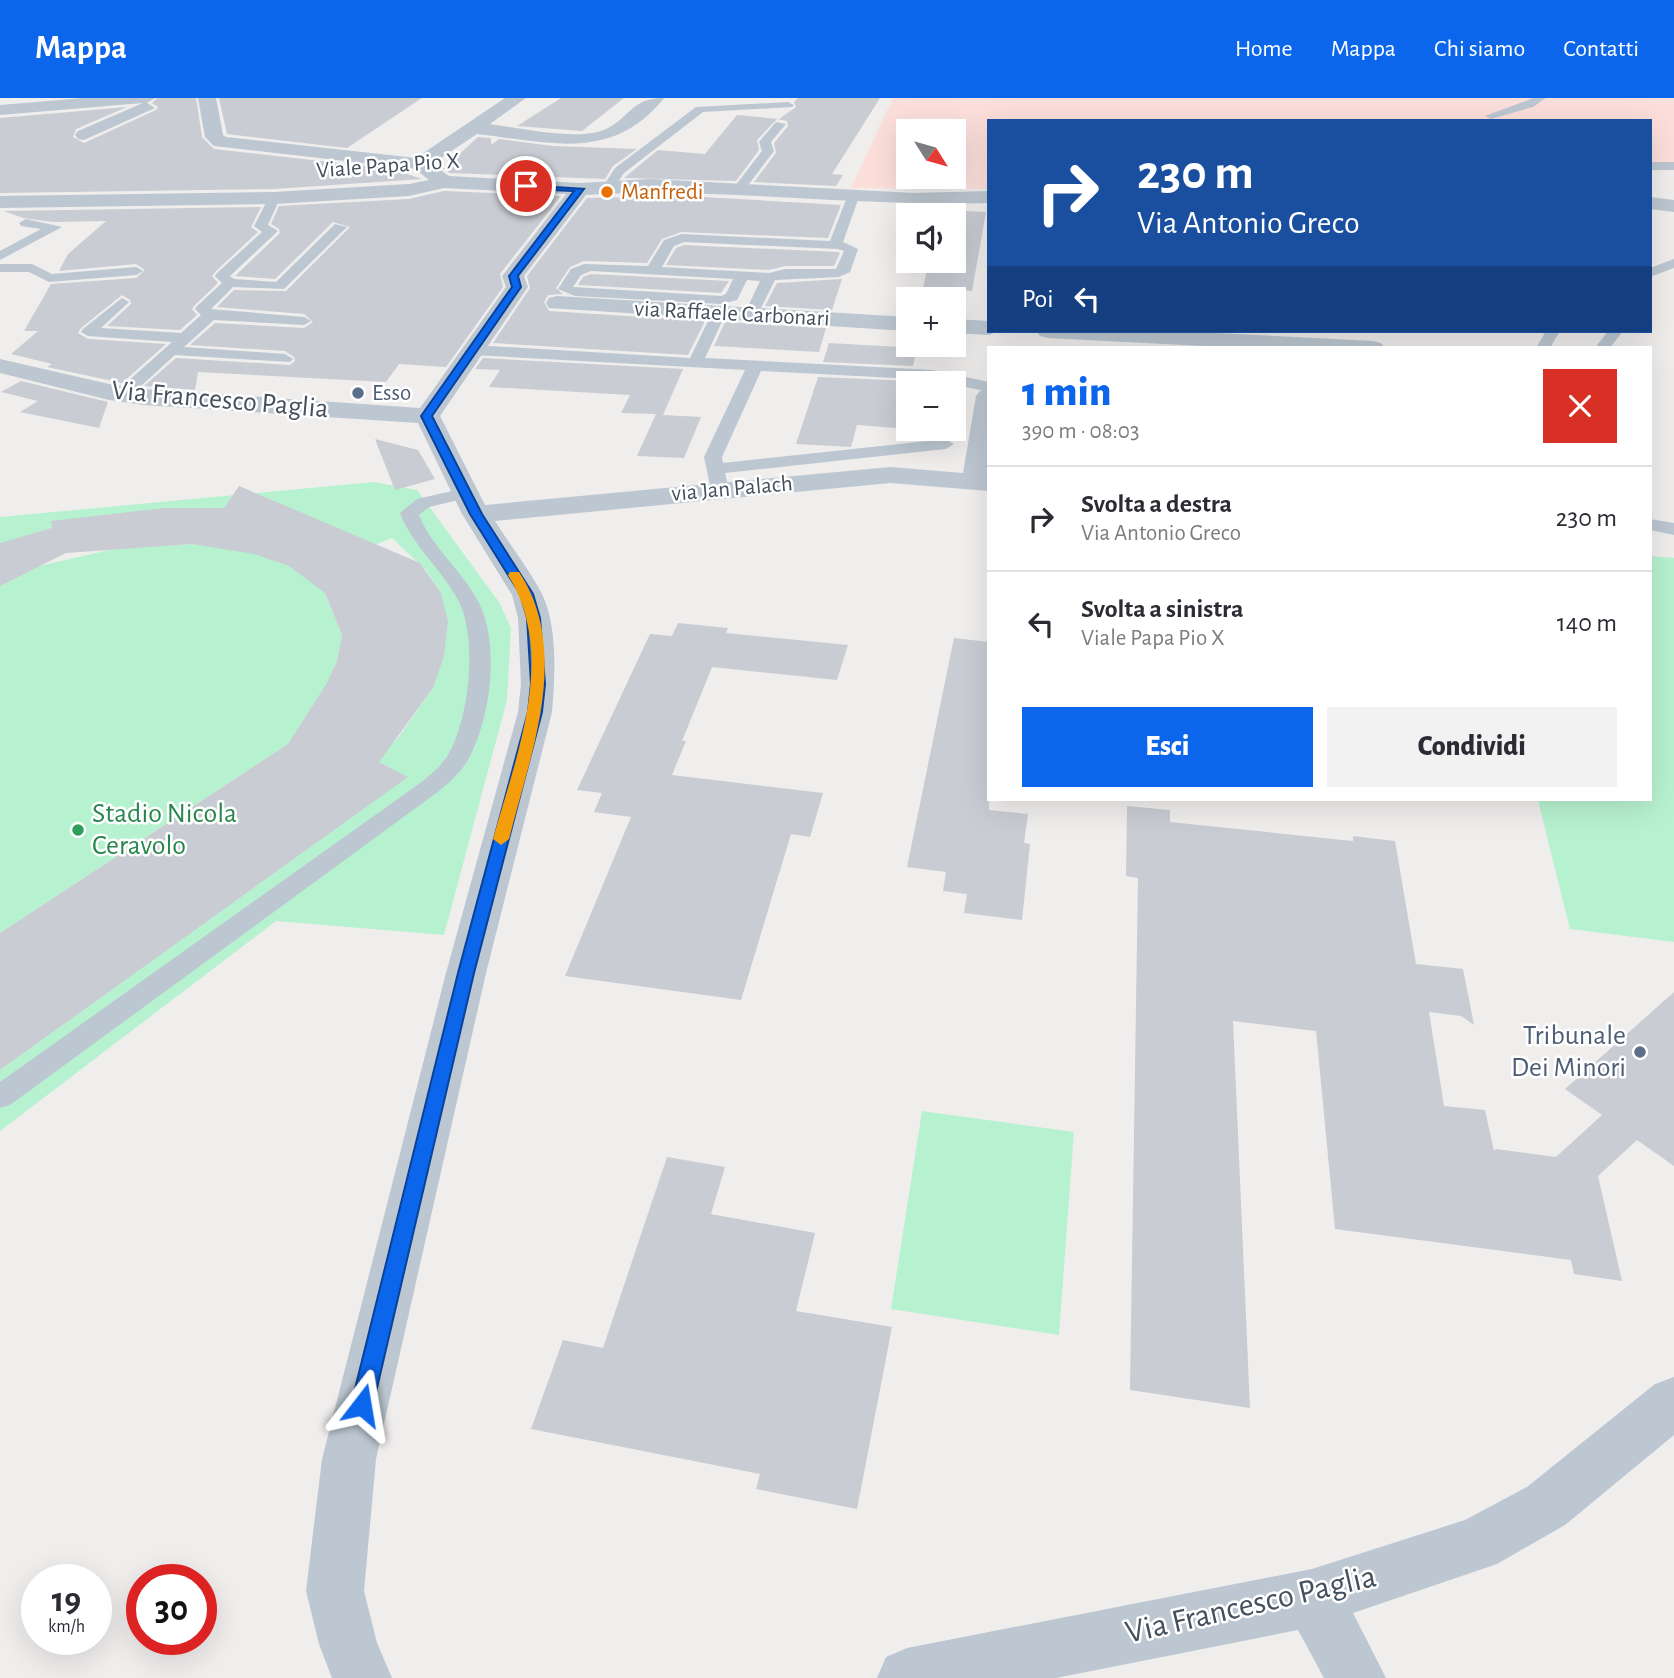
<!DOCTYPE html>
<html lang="it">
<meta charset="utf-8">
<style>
:root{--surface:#fff;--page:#f2f2f3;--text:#2b2b33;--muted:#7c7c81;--line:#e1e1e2;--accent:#0c66eb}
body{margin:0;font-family:"Alegreya Sans",sans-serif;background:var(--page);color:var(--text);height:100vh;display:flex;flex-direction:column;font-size:26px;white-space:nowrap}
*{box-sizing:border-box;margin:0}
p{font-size:23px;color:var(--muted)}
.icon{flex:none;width:38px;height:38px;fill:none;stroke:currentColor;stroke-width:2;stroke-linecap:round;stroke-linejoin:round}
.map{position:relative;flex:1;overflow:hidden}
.details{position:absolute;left:987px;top:248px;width:665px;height:455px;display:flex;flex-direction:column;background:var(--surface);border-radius:0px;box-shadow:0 7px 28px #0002}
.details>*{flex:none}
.guide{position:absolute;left:987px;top:21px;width:665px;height:214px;border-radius:0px;box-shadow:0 7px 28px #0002;background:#1a4fa0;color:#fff;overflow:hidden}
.needle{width:46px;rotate:127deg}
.fabs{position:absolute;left:896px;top:21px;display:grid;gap:14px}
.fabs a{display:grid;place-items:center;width:70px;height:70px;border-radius:0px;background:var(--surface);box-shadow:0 7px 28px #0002;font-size:35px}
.speed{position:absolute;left:21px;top:1466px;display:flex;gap:14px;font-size:35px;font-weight:700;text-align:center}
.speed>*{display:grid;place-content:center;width:91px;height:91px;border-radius:50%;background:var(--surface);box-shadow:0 7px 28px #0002;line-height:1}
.speed small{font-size:18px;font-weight:400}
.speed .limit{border:10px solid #d22;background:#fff;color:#111}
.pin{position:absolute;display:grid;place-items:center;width:60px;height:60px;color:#fff;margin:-30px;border:4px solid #fff;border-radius:50%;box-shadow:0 2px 7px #0007}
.me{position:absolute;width:77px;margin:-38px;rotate:14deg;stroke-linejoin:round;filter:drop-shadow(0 0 5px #0008)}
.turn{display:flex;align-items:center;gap:24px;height:147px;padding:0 35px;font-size:32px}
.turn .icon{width:91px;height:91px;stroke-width:2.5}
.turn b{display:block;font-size:49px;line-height:60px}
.then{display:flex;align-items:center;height:66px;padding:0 35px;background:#0003;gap:14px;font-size:26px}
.round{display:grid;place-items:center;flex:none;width:74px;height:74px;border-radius:0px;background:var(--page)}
.headline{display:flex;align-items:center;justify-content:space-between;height:119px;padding:0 35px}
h1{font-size:42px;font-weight:800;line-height:52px;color:var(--accent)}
.action{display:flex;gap:14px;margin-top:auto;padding:14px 35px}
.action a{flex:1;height:80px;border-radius:0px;background:var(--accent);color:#fff;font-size:28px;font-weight:800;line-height:80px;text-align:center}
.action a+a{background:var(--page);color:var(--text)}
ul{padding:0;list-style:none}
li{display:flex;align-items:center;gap:21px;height:105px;padding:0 35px;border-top:2px solid var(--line)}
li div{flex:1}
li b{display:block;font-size:26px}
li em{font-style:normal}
header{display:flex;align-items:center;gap:42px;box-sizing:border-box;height:98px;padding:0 35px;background:var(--accent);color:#fff}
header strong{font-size:33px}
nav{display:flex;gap:38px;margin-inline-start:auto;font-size:24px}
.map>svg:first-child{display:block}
.medical{fill:#fcdfdb;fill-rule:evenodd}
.green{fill:#b7f2d0}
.building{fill:#c9ccd3}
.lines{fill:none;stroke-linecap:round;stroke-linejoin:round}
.lane{fill:#bcc7d1;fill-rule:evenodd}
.street{fill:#bcc7d1;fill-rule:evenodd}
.route{fill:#0c66eb;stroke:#084299;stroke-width:2}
.slow{fill:#f59e0b}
.food-dot{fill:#e8710a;stroke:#fff;stroke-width:2.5}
.service-dot{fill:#5c6f8a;stroke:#fff;stroke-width:2.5}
.leisure-dot{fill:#2e9e5b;stroke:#fff;stroke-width:2.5}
.labels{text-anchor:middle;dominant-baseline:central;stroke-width:5;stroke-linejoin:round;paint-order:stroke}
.far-street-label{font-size:23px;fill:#44505c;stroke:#fff}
.far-food-label{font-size:23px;fill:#c56008;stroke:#fff;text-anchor:start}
.far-service-label{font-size:23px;fill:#4e5e75;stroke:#fff;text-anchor:start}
.street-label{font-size:28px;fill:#44505c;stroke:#fff}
.leisure-label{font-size:28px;fill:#27864d;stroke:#fff;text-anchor:start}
.service-label{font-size:28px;fill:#4e5e75;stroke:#fff;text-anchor:end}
.near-street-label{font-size:33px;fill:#44505c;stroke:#fff}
</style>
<header>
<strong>Mappa</strong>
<nav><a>Home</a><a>Mappa</a><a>Chi siamo</a><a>Contatti</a></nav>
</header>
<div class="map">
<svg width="1674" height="1580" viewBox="0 0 1674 1580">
<rect width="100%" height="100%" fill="#f0eded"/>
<!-- medical -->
<path class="medical" d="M893,0h781v72l-24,1v-50h-661v68l-138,-1zM908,33h46v46h-46z"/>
<!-- green -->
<path class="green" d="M374,384l43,8 82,112 12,26 -4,72 -63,235 -168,-14 -276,210v-61l407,-293 -33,-18 24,-21 35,-50 8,-95 -16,-24 -33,-31 -20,8 -145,-42 -3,4h-60l-164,36v-27z
M332,436l-24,44 17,15 17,42 -5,26 -23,66 -314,206v-347l34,-19 80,-18 78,-5 35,4z
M1650,458l24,2v384l-104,-13 -32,-129h112z
M922,1013l152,21 -15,203 -168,-26z"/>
<!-- building -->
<path class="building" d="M157,0h39l6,39 12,12 178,20 30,10 -148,10 -274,4v-75l127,-11 -51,22 -3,8 11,6 72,-33 2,-3 -6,-4z
M219,0h203l-75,50 -120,-14z
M561,0h63l-42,33 -65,-5z
M798,0h82l-48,76 11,1 -7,11 -82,-4 22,-29 -2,-10 14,-17 -1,-5 -10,-2 -20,21 2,10 -23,31 -112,-3 34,-28 47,4 32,-39 42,4 17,-12 -2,-5z
M478,39l13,1v7l8,-6 54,7 84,3 -24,17 -8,13 -155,-6 -7,-4z
M444,93l117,5 -61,78 3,13 -57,80 -47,-3 -13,18 -188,-10 -3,18 -51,-4 32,-28 114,7 5,-4 -1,-4 -9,-6 -95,-6 25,-22 89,5 9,-6 -9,-8 -87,-7 17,-17 52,1 64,-64 -17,-5 -58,57 -40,-3 45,-43 -1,-4 -8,-5 8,-18 130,-7z
M686,98l155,9 -13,33 -147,-6 -19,7 -15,24 -63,-2 -14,6 -14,21 7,6 -15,1 -4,7 5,9 156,10 -17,34 -195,-12 37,-55 -3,-12 60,-78z
M261,109l-10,20 7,5 -43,40 -3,4 6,7 -23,22 -3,4 5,6 -17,15 -73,-4 24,-22 -1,-4 -8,-5 -41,33 -3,5 10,6 78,5 -44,39 -75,-16 5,-3 -41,-10 27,-23h-14l27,-47 85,-6 9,-8 -9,-6 -77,7 9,-17 38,-33 -53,1 -30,-4 -19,-7z
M941,112l45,2 -14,79 -49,-3 6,-27h25v-46h-14z
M684,147l154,7 2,1 -6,13h-49l-16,4 -103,-5 10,-17z
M591,176l138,7 -8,12 -143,-8 5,-8z
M842,181l-10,31 -67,-4 12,-23z
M725,224l101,6 -7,24 -105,-6z
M829,245l88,5 -4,18 -90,-4z
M483,260l200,11 -20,46 38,2 -17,41 -47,-2 19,-42 -35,-1 9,-18 -141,-8 11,-17 -25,-1z
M818,279l92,4 -2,48 -51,-4 -6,22 -55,-3z
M21,283l87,21 -9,26 -79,-16 18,-11 -37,-9z
M375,341l43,11 17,29 -40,11z
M239,388l181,77 21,30 7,28 -4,35 -11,32 -54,74 29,15 -408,293v-137l288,-189 39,-61 10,-22 5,-26 -17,-42 -36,-27 -35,-12 -62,-10 -126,9 -66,33v-43l52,-15 -1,-7 113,-13h60z
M678,525l50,5 -2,5 122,12 -11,35 -125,-13 -30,74h4l-14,34 151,18 -13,44 -19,-3 -50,166 -176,-24 66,-159 -37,-5 8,-19 -25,-3 73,-156 22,2z
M954,540l35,4v168l39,4 -4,29 6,1 -8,76 -58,-7 3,-19 -24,-3 3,-19 -39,-5z
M1127,708l43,4v12l183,19v-5l42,5 21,123 47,5 11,56 -13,-9 -32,-4 15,94 41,4 9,41 2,-2 60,8 46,-42 -37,-26 109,-97v174l-37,-26 -39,36 24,105 -48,-7 -3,-14 -236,-31 -19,-198 -83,-10 17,387 -120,-18 8,-512 -12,-2z
M667,1059l58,10 -14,47 104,19 -19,78 96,16 -35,182 -101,-20 4,-15 -229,-45 32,-89 40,8z"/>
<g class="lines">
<!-- lane -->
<path class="lane" d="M1533,0h13l-13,9 -42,12 -6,-3z
M788,4l6,3 -2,2 -89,5 -79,61 -12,18 -10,-3 13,-20 81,-61z
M776,24l10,2 -15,18 3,9 -32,42h-8l-2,-3 30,-39 -3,-9z
M1650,64h24v8h-24z
M853,95l6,4 -16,45 15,7 -8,23 -11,5 -64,3 -19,38h-10l-2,-3 16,-34 -13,-1 -10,20 -16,4 -146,-8 -17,-7 13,-20 13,-5 64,2 16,-26 18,-6 148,7 17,-44zM684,144l154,7 6,2 -8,18h-51l-16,4 -107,-6 12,-21zM591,173l142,8 -7,15 -5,2 -148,-9 8,-12z
M270,97l10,3 -12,27 10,6 -48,45 4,3 42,3 59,-58 12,3 -63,62 -51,-2 -22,22 93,8 7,4 -7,4 -90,-5 -30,27 101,7 8,5 -3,3 -115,-7 -46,42h-12v-6l55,-49 -84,-6 -7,-4 2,-3 39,-31 7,4 -28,26 80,5 20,-18 -6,-6 2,-3 25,-23 -7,-7 2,-3 45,-41 -8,-6z
M26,121l36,8 -62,33v-9l41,-22 -20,-3 -2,-3z
M1674,161v9l-24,9v-9z
M0,166h32l20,10 84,-7 7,4 -7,4 -87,7 -20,-10h-29z
M719,211l7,4 -21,45 228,12 56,12v10l-56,-12 -172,-9 -39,86 1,6 223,-24 8,5 -8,5 -221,24 4,17 -9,5 -9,-5 -7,-33 41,-87 -271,-15 -8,-5 8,-5 216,13 22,-45z
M1546,233h14l-10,17h-14z
M1608,233h15l-13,17h-15z
M465,390l6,1 3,4 -3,4 -42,10 -10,8c13,33 44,56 60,88 21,43 12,115 -11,157 -7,12 -18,22 -29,31l-429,314 -10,3v-26l423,-301c8,-7 17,-14 23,-23 23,-35 32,-118 13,-156 -16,-32 -46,-55 -59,-89l17,-14z
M1650,421l24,4v12l-24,-5z"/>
<!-- street -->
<path class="street" d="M83,0h72l-8,5 8,5 -71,32 -6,-1 -3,-4 3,-4 65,-28 -143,12v-10z
M198,0h18l7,37 3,2 190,21 89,-60h21l-36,26c30,4 86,17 114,6 27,-12 26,-32 60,-32 -51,65 -117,44 -187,36l-45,30 17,12 131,7 70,-4 265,14 74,-2v12c-135,4 -269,-16 -403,-8l-62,81 4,11 -88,129 45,89 405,-38 73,6 13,-77 4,-5 9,-3v103l-99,-8 -395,38c15,24 34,48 47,73 16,33 13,82 10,118l-66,261 -110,486 -12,132 13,52 15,35h-60l-13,-34 -13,-53 16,-132 124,-486 72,-261 3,-28 -3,-66 -6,-23 -50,-81 -44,-91 -274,-18 -35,-5 -109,-27v-14l109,25 35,5 276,19 86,-121 -4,-11 64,-82 -122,-6 -35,8 -135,8 -274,4v-12l274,-4 135,-8 20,-4 -14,-11 -201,-23 -9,-9z
M1650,99l24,3v12l-24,-3z
M557,198l351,21v14l-359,-23 -3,-5 3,-5z
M954,221l35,2v10h10l-10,4 -35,-2z
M1036,233h143l194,10 8,2 4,5h-144l-193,-10 -8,-2z
M1674,1279v58l-109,90 -68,39 -144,49 33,65h-62l-26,-48 -242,48h-179l9,-21 21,-9 405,-79 153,-49 62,-33 128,-103z"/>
</g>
<!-- route -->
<path class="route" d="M523,87l61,4 -66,87 3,11 -89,129 50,98 51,80 7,24 5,66 -3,28 -68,261 -101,432 -4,7 -7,4 -8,-4 -3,-7 107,-432 70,-261 3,-28 -4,-66 -7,-24 -50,-80 -49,-98 91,-129 -3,-11 65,-85 -48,-2z"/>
<!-- slow -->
<path class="slow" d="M510,474h9c53,80 11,183 -10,267l-8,6 -8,-6c23,-83 65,-184 15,-264z"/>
<!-- markers -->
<circle class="food-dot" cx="607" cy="94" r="7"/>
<g class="service-dot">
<circle cx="358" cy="295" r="7"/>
<circle cx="1640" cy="954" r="7"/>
</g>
<circle class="leisure-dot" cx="78" cy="732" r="7"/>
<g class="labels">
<!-- far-street labels -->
<g class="far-street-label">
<text transform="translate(388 68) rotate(-4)">Viale Papa Pio X</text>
<text transform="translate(732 216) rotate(3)">via Raffaele Carbonari</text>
<text transform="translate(732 391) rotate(-5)">via Jan Palach</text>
</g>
<!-- far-food labels -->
<g class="far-food-label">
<text x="621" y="94">Manfredi</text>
</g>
<!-- far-service labels -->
<g class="far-service-label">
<text x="372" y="295">Esso</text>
</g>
<!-- street labels -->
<g class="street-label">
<text transform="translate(220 302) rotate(5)">Via Francesco Paglia</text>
</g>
<!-- leisure labels -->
<g class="leisure-label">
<text x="92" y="716">Stadio Nicola<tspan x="92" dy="32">Ceravolo</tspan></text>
</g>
<!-- service labels -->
<g class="service-label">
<text x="1626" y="938">Tribunale<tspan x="1626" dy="32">Dei Minori</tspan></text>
</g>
<!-- near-street labels -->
<g class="near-street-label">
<text transform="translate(1251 1507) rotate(-13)">Via Francesco Paglia</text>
</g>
</g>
</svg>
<div class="fabs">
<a><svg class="needle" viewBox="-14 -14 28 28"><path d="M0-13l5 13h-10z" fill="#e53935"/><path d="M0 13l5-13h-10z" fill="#7c7c81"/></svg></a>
<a><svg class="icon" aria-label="sound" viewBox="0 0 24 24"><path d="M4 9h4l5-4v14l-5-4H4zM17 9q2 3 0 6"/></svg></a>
<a>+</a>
<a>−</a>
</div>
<div class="speed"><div>19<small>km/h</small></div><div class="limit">30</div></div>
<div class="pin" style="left:526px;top:88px;background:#d93025"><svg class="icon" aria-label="arrive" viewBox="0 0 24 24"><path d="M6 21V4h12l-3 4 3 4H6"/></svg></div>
<svg class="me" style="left:362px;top:1307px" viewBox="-20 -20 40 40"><path d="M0-17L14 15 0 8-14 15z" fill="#0c66eb" stroke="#fff" stroke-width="4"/></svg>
<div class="guide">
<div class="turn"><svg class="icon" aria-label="right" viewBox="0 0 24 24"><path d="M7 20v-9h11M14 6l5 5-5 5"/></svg><div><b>230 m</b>Via Antonio Greco</div></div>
<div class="then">Poi<svg class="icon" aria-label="left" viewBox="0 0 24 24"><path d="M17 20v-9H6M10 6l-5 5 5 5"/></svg></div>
</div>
<section class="details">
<div class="headline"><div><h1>1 min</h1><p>390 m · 08:03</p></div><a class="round" style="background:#d93025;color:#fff"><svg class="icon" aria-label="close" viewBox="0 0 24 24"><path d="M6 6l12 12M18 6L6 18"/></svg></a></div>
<ul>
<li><svg class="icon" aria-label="right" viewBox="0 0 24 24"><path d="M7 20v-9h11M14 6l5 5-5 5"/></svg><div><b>Svolta a destra</b><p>Via Antonio Greco</p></div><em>230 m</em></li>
<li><svg class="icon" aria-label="left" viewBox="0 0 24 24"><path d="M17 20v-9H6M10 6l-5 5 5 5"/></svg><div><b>Svolta a sinistra</b><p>Viale Papa Pio X</p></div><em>140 m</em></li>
</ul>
<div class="action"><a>Esci</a><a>Condividi</a></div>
</section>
</div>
